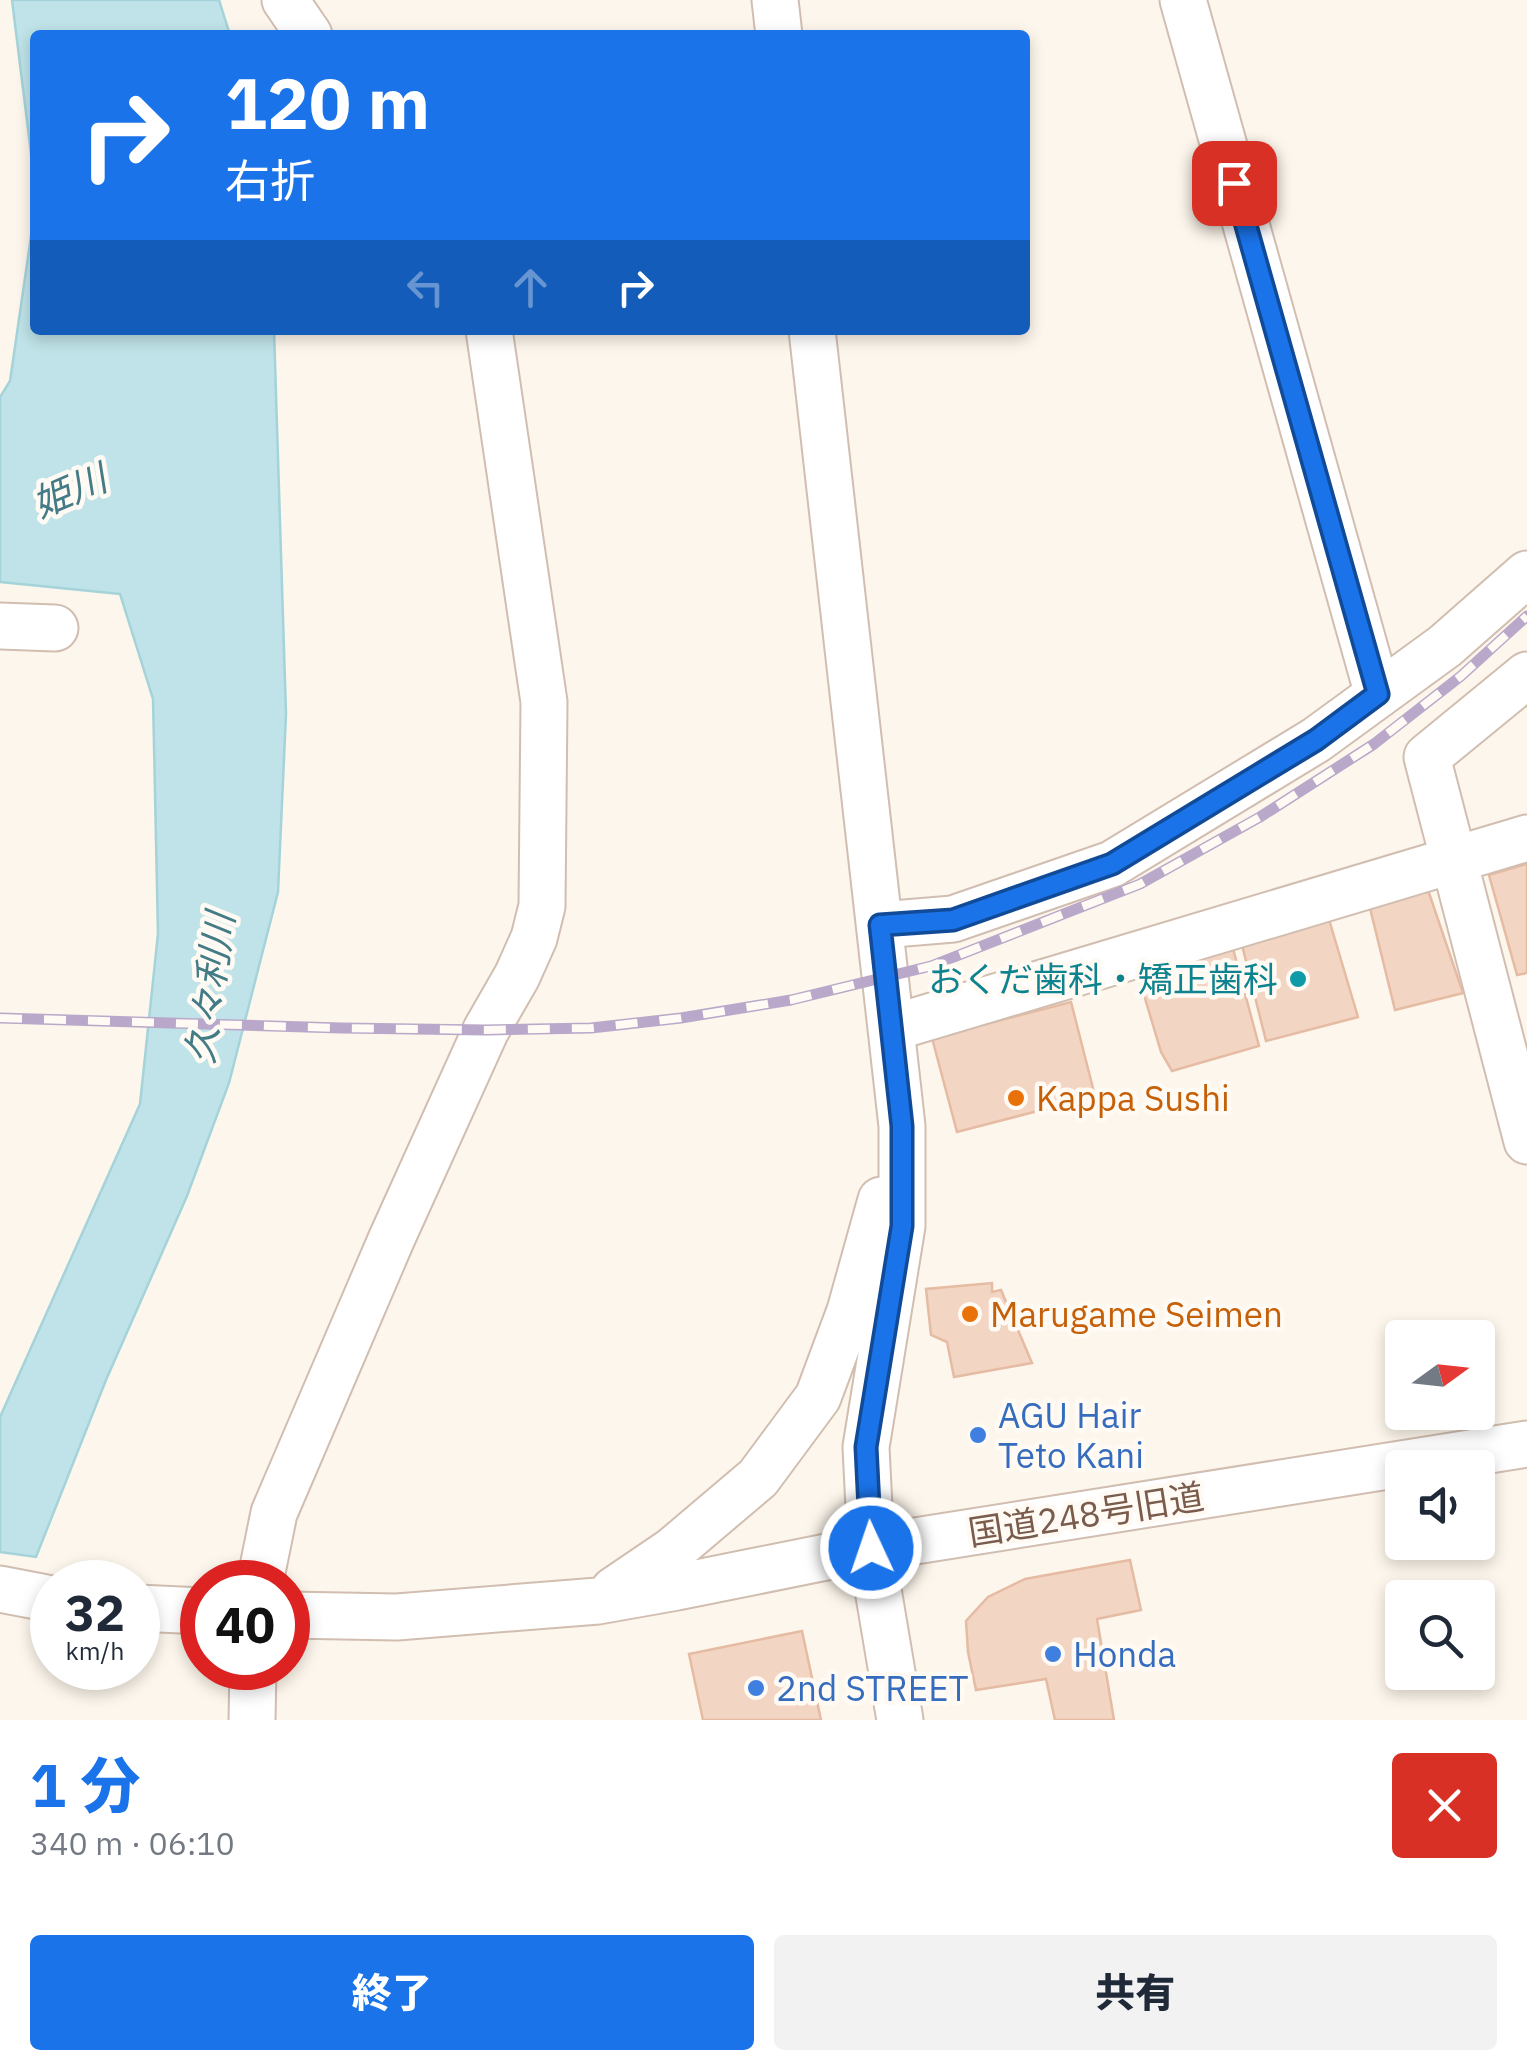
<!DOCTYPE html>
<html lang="ja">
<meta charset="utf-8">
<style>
:root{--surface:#fff;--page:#f2f2f3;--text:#1f2937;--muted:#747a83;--accent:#1a73e8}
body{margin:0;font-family:"IBM Plex Sans","Noto Sans JP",sans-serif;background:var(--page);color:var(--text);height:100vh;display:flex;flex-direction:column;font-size:38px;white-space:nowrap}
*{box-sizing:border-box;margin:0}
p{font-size:32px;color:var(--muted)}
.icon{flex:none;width:55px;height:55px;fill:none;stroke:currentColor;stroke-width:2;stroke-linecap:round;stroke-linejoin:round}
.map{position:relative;height:1720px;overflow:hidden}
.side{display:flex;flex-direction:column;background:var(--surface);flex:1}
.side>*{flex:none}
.top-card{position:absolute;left:30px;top:30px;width:1000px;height:305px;border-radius:10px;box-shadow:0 5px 15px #0003;background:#1a73e8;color:#fff;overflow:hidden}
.needle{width:65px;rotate:75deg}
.fabs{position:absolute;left:1385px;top:1320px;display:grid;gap:20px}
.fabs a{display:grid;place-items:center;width:110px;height:110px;border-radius:10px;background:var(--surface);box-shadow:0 5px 15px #0003;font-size:50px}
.speed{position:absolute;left:30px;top:1560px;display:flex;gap:20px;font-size:50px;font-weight:700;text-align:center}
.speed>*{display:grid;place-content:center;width:130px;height:130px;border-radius:50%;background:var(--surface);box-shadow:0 5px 15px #0003;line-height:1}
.speed small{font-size:25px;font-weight:400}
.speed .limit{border:15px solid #d22;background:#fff;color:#111}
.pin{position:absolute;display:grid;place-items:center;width:85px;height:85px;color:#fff;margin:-42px;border-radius:20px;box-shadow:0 5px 15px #0006}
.me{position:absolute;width:110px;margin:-55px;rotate:357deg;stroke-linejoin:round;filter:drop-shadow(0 0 8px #0008)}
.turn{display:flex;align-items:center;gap:35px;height:210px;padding:0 30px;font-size:45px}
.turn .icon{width:130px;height:130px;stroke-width:2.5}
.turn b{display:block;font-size:70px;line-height:85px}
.lanes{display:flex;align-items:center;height:95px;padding:0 30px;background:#0003;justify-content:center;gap:50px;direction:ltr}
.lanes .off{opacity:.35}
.round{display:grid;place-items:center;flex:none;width:105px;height:105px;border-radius:10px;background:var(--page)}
.head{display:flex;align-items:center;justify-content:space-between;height:170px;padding:0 30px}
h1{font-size:60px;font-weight:800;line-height:75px;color:var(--accent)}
.button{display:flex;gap:20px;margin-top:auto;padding:20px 30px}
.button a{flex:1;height:115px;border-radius:10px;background:var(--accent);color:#fff;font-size:40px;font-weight:800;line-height:115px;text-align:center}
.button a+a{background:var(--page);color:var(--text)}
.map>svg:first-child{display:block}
.water{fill:#bfe3e8;stroke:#a5d3da;stroke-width:2.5}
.building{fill:#f3d5c3;stroke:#e6bba3;stroke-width:2.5}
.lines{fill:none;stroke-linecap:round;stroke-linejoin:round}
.minor-casing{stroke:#d1beb0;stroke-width:49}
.minor{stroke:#fff;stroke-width:45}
.rail-casing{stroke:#b9a8c9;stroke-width:11}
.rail{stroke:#fffaf3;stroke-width:8;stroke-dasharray:22;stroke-linecap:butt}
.route-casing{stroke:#114b97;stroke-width:25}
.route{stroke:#1a73e8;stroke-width:18}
.culture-dot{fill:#0f9aa8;stroke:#fffaf3;stroke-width:4}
.food-dot{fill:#e8710a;stroke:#fffaf3;stroke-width:4}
.shop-dot{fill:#3f7fe0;stroke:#fffaf3;stroke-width:4}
.labels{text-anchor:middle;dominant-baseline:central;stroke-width:9;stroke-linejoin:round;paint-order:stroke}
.culture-label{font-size:35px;fill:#0d838f;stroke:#fffaf3;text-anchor:end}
.food-label{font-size:35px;fill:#c56008;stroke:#fffaf3;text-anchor:start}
.shop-label{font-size:35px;fill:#366cbe;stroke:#fffaf3;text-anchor:start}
.street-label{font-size:35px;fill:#7a5c4d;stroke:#fffaf3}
.water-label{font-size:38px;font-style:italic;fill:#437c86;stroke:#fffaf3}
</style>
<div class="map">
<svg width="1527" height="1720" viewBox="0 0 1527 1720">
<rect width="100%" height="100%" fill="#fdf6ec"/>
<!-- water -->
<path class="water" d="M12,0h207l11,35h-195v150z
M35,209v121h239l12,384 -8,178 -49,191 -42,113 -81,184 -70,177 -36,-5v-135l140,-313 18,-170 -5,-235 -33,-105 -120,-12v-185l10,-16z"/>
<!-- building -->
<path class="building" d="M1527,864v109l-10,2 -28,-100z
M1427,887l36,106 -68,17 -26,-106z
M1328,916l30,101 -92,24 -25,-100z
M1231,941l28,105 -87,25 -11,-19 -25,-84z
M1071,1002l24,94 -138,36 -25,-94z
M992,1283v9l9,-2 31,73 -78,14 -7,-35 -16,-7 -5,-46z
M1130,1560l11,50 -44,9 17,101h-59l-9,-41 -70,11 -8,-38 -2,-31 22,-24 37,-18z
M802,1631l19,89h-118l-14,-66z"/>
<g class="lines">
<defs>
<path id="minor" d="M285,0l24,35
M775,0l4,35
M1183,0l195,695
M812,330l90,796v100l-36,221 5,101 29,172
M0,626l55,2
M1527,675l-100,82 100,384
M881,925l72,-6 159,-55 204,-124 129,-94 82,-72
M892,1028l635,-190
M260,1582l14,-69 117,-273 95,-210 31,-54 17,-38 8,-32 2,-204 -55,-372
M0,1589l52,10
M614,1590l59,-40 85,-72 60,-81 32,-86 31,-111
M138,1608l64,3
M288,1615l109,2 201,-16 79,-14 194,-39 656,-104
M252,1720l1,-52"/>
</defs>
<!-- minor casing -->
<use href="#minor" class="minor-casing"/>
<!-- minor -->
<use href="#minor" class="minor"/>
<defs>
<path id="rail" d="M0,1018l341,10 145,2 105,-2 90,-10 110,-18 140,-34 209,-82 120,-67 114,-73 87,-68 66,-60"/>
</defs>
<!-- rail casing -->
<use href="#rail" class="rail-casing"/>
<!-- rail -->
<use href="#rail" class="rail"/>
</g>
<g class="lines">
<defs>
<path id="route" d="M871,1548l-5,-101 36,-221v-100l-22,-201 73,-5 159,-56 204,-124 62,-46 -144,-511"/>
</defs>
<!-- route casing -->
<use href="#route" class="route-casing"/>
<!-- route -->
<use href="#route" class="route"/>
</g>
<!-- markers -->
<circle class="culture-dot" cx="1298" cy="979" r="10"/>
<g class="food-dot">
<circle cx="1016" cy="1098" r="10"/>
<circle cx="970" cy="1314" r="10"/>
</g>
<g class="shop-dot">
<circle cx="978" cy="1435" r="10"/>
<circle cx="1053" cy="1654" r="10"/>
<circle cx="756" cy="1688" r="10"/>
</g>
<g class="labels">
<!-- culture labels -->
<g class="culture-label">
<text x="1278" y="979">おくだ歯科・矯正歯科</text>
</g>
<!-- food labels -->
<g class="food-label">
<text x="1036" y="1098">Kappa Sushi</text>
<text x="990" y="1314">Marugame Seimen</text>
</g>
<!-- shop labels -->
<g class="shop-label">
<text x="998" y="1415">AGU Hair<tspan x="998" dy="40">Teto Kani</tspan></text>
<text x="1073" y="1654">Honda</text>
<text x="776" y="1688">2nd STREET</text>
</g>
<!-- street labels -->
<g class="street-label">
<text transform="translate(1086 1514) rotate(-9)">国道248号旧道</text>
</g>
<!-- water labels -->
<g class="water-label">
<text transform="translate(69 490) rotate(-23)">姫川</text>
<text transform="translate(209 988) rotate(-82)">久々利川</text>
</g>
</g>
</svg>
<div class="fabs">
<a><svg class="needle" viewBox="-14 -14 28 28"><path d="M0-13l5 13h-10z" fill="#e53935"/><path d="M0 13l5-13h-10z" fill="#747a83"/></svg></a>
<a><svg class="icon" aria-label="sound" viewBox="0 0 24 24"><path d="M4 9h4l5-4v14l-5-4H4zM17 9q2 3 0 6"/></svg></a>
<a><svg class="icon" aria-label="search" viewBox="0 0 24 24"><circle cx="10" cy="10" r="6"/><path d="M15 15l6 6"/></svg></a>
</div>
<div class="speed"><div>32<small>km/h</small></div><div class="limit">40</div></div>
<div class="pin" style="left:1234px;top:183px;background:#d93025"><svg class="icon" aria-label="arrive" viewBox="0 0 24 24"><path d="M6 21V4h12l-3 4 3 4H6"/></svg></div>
<svg class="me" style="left:871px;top:1548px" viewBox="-20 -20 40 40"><circle r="17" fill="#1a73e8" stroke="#fff" stroke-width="3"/><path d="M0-11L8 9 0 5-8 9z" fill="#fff"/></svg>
<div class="top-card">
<div class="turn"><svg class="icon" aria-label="right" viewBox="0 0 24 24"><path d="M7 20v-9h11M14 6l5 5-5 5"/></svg><div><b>120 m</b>右折</div></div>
<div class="lanes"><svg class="icon off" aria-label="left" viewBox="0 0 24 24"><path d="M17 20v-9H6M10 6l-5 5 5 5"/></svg><svg class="icon off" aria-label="ahead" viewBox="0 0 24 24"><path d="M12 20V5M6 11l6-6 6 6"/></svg><svg class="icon" aria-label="right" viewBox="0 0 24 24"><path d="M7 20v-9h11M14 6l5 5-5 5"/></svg></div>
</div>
</div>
<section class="side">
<div class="head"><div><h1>1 分</h1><p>340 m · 06:10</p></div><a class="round" style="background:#d93025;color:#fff"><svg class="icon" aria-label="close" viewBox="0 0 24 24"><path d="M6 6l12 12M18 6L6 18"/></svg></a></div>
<div class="button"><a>終了</a><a>共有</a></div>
</section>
